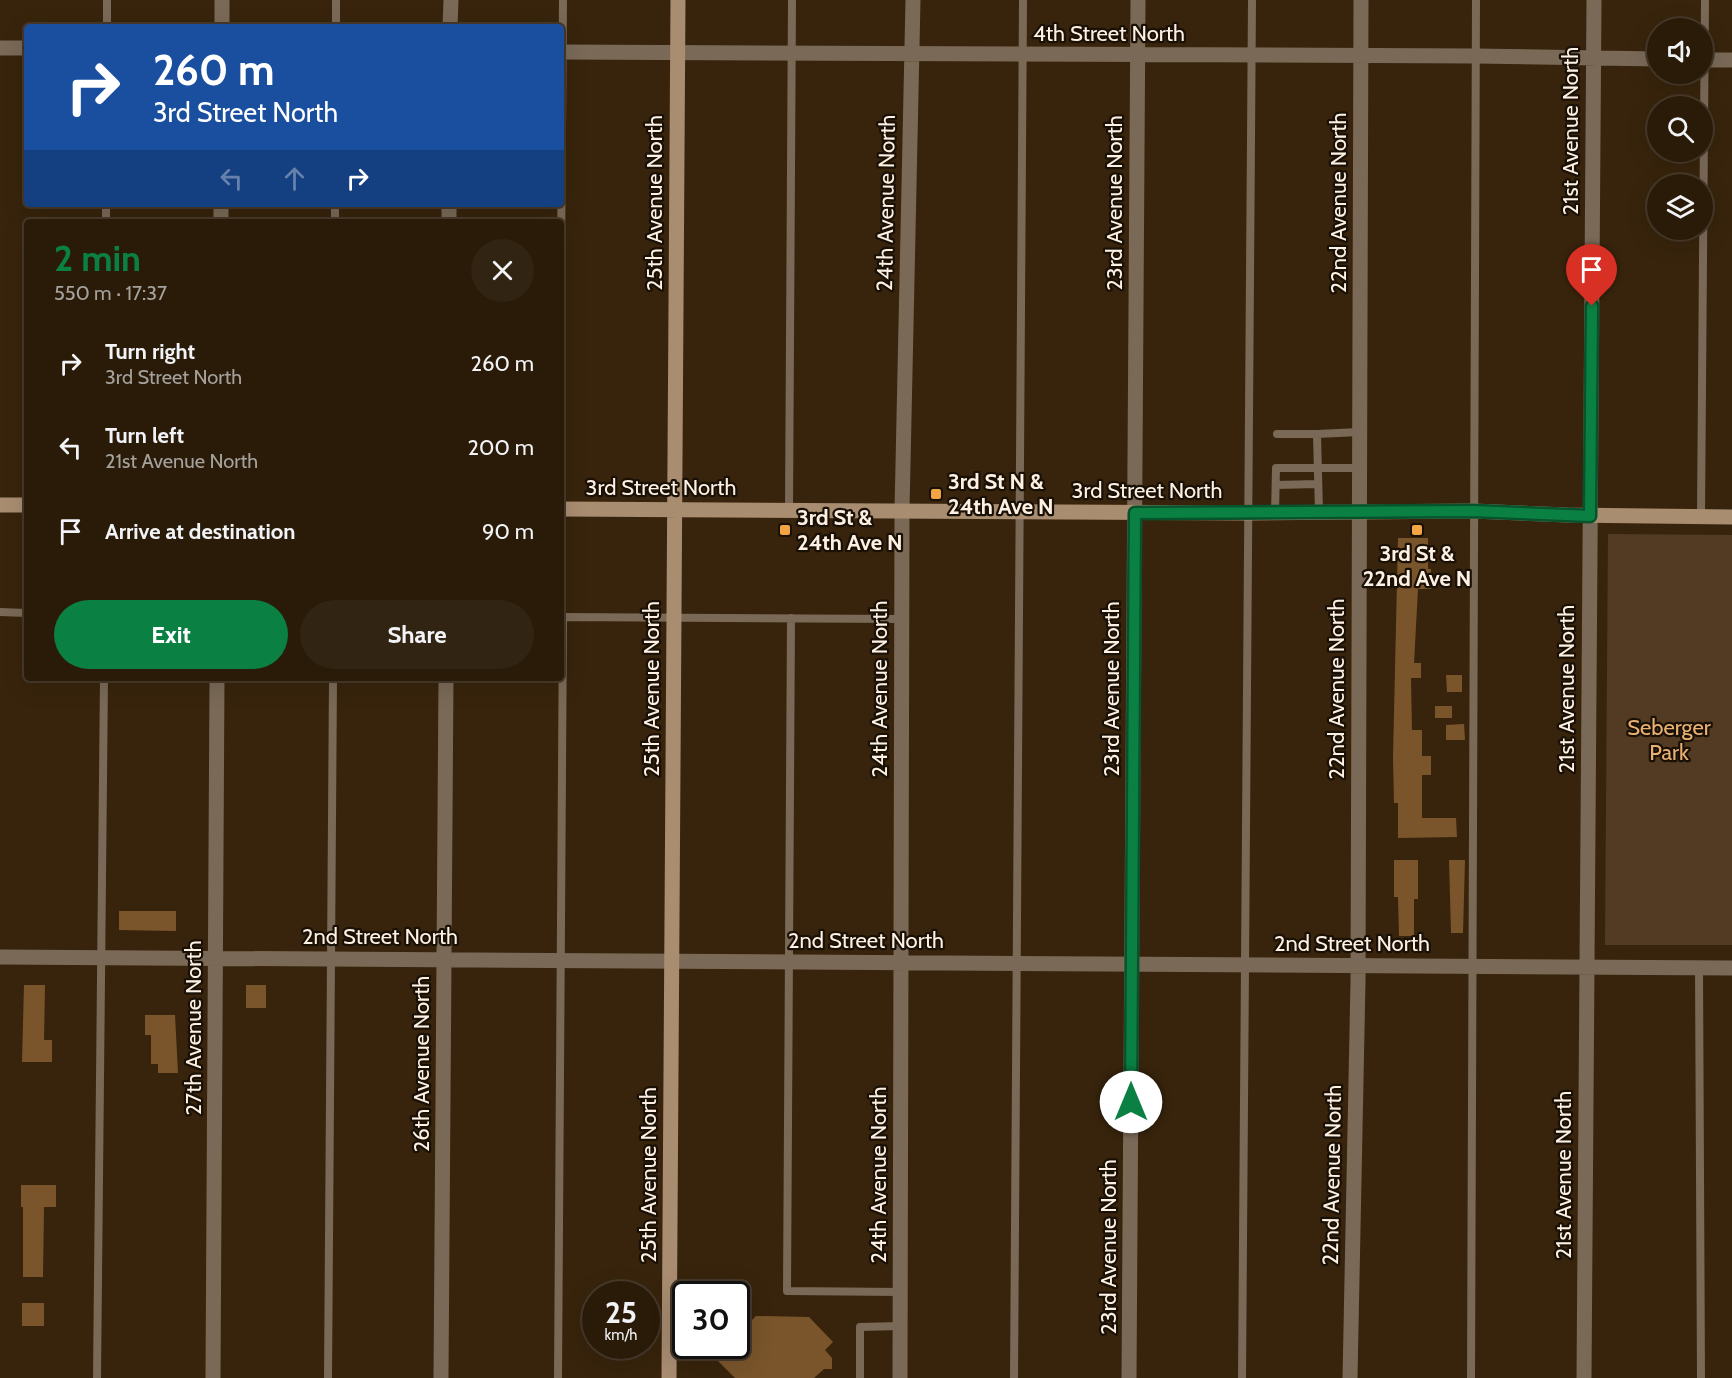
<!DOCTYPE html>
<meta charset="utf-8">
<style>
:root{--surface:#2a1b09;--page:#322412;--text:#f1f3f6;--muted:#a5a19c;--line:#46392a;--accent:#0b8043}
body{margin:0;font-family:Cabin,sans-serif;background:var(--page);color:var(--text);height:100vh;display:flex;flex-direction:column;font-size:22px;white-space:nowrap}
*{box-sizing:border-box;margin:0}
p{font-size:20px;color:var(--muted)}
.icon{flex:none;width:33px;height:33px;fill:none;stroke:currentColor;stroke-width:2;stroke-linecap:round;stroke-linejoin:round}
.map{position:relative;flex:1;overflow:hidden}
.panel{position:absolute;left:24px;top:219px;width:540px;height:462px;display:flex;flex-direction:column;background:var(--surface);border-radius:6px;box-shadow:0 6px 24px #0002,0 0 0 2px var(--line)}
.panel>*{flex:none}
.hud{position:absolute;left:24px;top:24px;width:540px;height:183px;border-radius:6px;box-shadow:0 6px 24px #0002,0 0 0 2px var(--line);background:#1a4fa0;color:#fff;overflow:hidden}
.controls{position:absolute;left:1647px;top:18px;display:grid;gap:12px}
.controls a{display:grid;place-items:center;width:66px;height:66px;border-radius:50%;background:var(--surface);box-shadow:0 6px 24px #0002,0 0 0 2px var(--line);font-size:30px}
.speed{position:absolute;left:582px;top:1281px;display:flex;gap:12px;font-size:30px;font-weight:700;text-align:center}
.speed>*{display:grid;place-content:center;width:78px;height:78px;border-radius:50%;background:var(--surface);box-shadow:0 6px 24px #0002,0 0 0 2px var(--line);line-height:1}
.speed small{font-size:15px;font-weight:400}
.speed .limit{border:3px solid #111;border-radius:9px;background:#fff;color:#111}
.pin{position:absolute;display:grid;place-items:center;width:51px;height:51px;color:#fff;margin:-62px -26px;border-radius:50% 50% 50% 0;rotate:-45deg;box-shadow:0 0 6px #0007}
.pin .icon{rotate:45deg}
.me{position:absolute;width:66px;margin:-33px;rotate:0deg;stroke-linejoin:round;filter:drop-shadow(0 0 4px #0008)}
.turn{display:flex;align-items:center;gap:21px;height:126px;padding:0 30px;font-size:27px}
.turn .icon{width:78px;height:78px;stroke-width:2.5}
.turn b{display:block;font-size:42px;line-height:51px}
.lanes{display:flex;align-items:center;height:57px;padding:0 30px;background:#0003;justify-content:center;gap:30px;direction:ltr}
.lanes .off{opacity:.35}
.round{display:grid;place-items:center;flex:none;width:63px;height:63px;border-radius:32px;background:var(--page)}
.head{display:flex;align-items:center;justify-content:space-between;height:102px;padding:0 30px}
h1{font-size:36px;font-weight:800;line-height:45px;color:var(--accent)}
.primary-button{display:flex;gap:12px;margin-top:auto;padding:12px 30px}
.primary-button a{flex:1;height:69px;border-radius:36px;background:var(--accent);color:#fff;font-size:24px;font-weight:800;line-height:69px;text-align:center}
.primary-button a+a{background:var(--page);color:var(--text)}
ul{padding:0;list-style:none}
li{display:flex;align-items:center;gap:18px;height:84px;padding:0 30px}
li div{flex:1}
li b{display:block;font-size:22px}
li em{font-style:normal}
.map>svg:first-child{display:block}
.green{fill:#523b22}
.building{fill:#7a552b}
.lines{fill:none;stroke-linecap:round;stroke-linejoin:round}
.lane{stroke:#7a6957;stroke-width:8}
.street{stroke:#7a6957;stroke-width:15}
.secondary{stroke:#a88d71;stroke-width:15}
.route-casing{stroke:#07532c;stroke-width:15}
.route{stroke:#0b8043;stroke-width:10}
.poi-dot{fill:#f3a443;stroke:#191006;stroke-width:2}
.labels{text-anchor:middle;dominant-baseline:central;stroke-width:4.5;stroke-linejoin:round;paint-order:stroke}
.street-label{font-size:22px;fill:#fef0e2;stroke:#191006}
.poi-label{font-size:22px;font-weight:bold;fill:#fef0e2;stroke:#191006;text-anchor:start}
.park-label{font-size:22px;fill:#ebb172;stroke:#191006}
</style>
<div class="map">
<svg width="1732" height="1378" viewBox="0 0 1732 1378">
<rect width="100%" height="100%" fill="#38240c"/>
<!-- green -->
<path class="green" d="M1608,534l124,1v410h-127z"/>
<!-- building -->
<path class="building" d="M1398,538h30v31h3v20h-13l-4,74h7v15h-10l1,52h10v26h9v19h-9v43h34l1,19 -59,1v-35h-4l-1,-46z
M1446,675h16v17h-15z
M1435,706h17v12h-17z
M1464,724l1,16h-19v-15z
M1394,860h24v39h-4v37h-15l-1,-39h-4z
M1449,860h16l-2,73h-12z
M119,911h57v20l-57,-1z
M24,985h21l-1,55h8v22h-30z
M246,985h20v23h-20z
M145,1015h30l3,58h-20v-9h-7v-29h-6z
M21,1185h35v22h-12l-1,70h-20v-70h-2z
M22,1303h22v23h-22z
M756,1316l53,1 24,25 -8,8 7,8v11h-8l-10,9h-79l-32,-32h33v-23h13z"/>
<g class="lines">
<!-- lane -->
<path class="lane" d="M107,27v-27
M336,27v-27
M106,222v-18
M335,222v-18
M561,260l2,-260
M1277,434h40
M1276,485l42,-1
M789,510l3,-510
M1319,512l-2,-78 42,-2
M1275,513l1,-45h83
M1701,516l4,-516
M0,612l27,1
M561,617l341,2
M791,618l-4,673 113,1
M1699,968l2,410
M97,1378l7,-700
M328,1378l5,-700
M558,1378l5,-761
M860,1378v-51l40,-1
M1014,1378l9,-1378
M1242,1378l10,-1378
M1471,1378l5,-1378"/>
<!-- street -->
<path class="street" d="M222,27v-27
M450,27l1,-27
M0,48h27
M561,52l914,4 183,3
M1702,60h30
M221,222v-18
M449,222v-18
M0,957l1732,11
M213,1378l4,-700
M441,1378l5,-700
M900,1378l2,-867 11,-511
M1129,1378l9,-1378
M1350,1378l8,-397 3,-981
M1584,1378l10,-1378"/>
<!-- secondary -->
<path class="secondary" d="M0,505h27
M561,509l687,4 225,-2 94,4 165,2
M669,1378l9,-1378"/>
</g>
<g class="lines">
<defs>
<path id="route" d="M1131,1102l4,-589 338,-2 117,5 2,-210"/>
</defs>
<!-- route casing -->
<use href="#route" class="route-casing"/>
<!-- route -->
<use href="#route" class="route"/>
</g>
<!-- markers -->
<g class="poi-dot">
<rect x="930" y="488" width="12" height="12" rx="3"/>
<rect x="779" y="524" width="12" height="12" rx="3"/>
<rect x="1411" y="524" width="12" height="12" rx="3"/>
</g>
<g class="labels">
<!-- street labels -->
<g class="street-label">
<text x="1109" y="33">4th Street North</text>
<text transform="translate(1570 131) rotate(-90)">21st Avenue North</text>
<text transform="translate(654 203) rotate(-90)">25th Avenue North</text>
<text transform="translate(886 203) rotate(-89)">24th Avenue North</text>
<text transform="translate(1114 203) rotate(-90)">23rd Avenue North</text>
<text transform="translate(1338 203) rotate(-90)">22nd Avenue North</text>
<text x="661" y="487">3rd Street North</text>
<text x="1147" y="490">3rd Street North</text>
<text transform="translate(651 689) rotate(-90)">25th Avenue North</text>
<text transform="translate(879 689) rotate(-90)">24th Avenue North</text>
<text transform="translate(1111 689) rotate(-90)">23rd Avenue North</text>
<text transform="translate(1336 689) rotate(-90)">22nd Avenue North</text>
<text transform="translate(1566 689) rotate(-90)">21st Avenue North</text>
<text x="380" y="936">2nd Street North</text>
<text x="866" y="940">2nd Street North</text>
<text x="1352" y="943">2nd Street North</text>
<text transform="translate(193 1028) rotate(-90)">27th Avenue North</text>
<text transform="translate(421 1064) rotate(-90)">26th Avenue North</text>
<text transform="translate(648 1175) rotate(-90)">25th Avenue North</text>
<text transform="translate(878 1175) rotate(-90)">24th Avenue North</text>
<text transform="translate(1332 1175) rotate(-89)">22nd Avenue North</text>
<text transform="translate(1563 1175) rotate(-90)">21st Avenue North</text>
<text transform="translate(1108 1247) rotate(-90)">23rd Avenue North</text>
</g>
<!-- poi labels -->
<g class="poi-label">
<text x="948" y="481">3rd St N &amp;<tspan x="948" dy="25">24th Ave N</tspan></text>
<text x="797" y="517">3rd St &amp;<tspan x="797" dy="25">24th Ave N</tspan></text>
<text x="1417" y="553" text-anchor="middle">3rd St &amp;<tspan x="1417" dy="25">22nd Ave N</tspan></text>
</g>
<!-- park labels -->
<g class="park-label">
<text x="1669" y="727">Seberger<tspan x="1669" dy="25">Park</tspan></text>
</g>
</g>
</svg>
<div class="controls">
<a><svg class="icon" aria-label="sound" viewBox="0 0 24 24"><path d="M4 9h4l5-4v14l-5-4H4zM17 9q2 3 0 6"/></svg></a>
<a><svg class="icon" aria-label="search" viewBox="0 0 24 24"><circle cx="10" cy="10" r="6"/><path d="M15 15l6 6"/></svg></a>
<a><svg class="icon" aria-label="layers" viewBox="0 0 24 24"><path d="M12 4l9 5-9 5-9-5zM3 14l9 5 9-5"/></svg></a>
</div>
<div class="speed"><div>25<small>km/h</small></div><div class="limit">30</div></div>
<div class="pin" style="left:1592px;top:306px;background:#d93025"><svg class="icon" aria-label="arrive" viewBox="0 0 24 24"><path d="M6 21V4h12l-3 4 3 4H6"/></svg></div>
<svg class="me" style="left:1131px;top:1102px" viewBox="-20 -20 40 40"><circle r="19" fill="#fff"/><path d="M0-13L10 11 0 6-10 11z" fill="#0b8043"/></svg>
<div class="hud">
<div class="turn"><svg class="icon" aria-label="right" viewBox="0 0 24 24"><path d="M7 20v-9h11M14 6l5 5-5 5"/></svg><div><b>260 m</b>3rd Street North</div></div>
<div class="lanes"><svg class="icon off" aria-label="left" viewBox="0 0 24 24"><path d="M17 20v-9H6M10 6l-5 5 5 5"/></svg><svg class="icon off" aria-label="ahead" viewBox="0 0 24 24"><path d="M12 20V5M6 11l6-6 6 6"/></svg><svg class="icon" aria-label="right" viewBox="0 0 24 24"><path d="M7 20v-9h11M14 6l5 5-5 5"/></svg></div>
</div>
<section class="panel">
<div class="head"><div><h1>2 min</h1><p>550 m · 17:37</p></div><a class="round"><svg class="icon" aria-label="close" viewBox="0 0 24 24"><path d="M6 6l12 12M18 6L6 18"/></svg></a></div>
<ul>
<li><svg class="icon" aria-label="right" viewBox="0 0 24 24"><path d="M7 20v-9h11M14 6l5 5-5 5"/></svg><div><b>Turn right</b><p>3rd Street North</p></div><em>260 m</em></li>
<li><svg class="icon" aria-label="left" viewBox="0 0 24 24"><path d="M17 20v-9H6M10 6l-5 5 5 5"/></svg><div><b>Turn left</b><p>21st Avenue North</p></div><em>200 m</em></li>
<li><svg class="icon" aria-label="arrive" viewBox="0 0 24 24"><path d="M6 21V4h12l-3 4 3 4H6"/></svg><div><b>Arrive at destination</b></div><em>90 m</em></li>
</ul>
<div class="primary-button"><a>Exit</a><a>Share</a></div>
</section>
</div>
